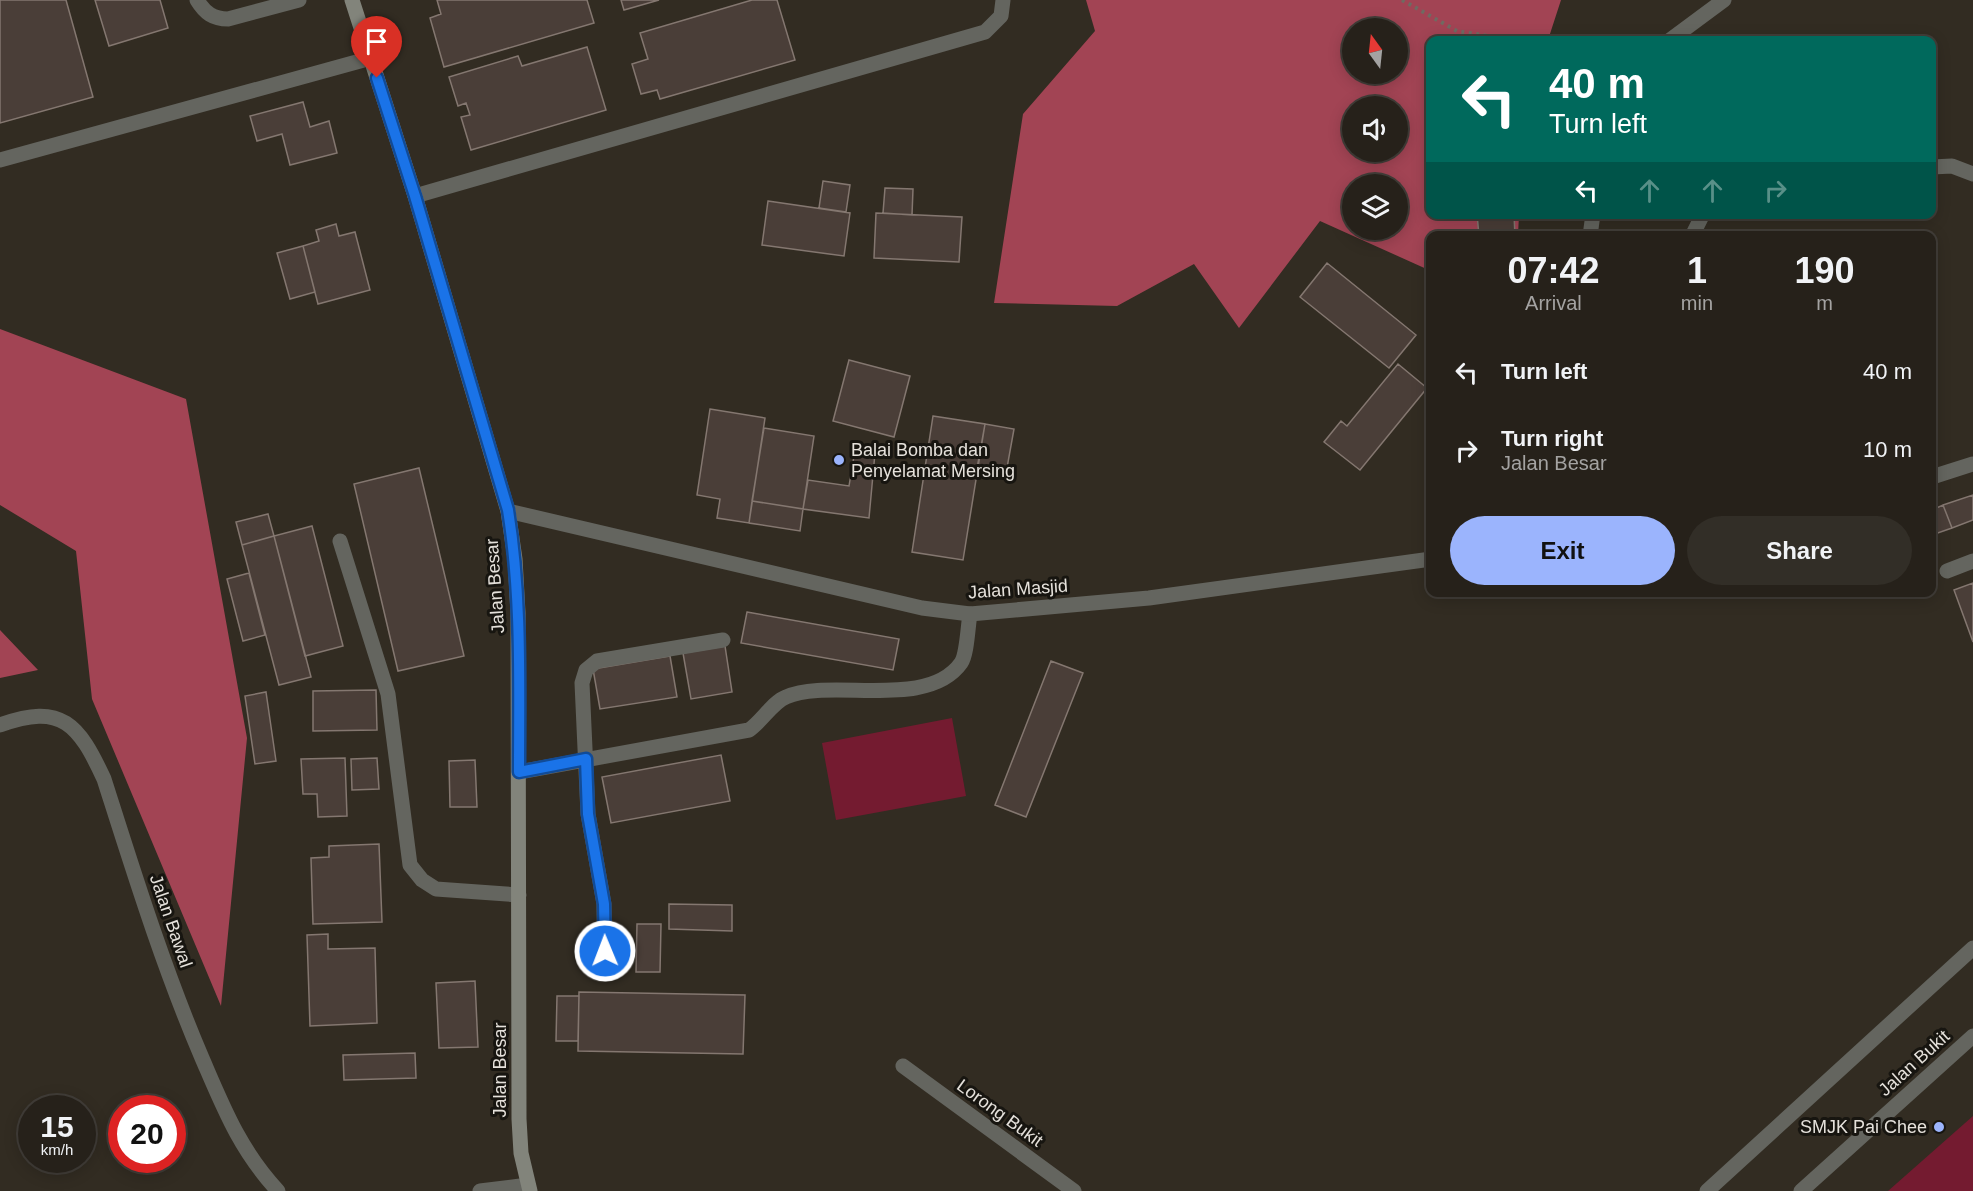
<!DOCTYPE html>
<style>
:root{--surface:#26211a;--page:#322e27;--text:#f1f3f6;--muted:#a4a3a2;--line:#423e39;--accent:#9bb4fd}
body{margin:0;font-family:Arial,sans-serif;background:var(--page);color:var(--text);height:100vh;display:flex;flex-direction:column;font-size:22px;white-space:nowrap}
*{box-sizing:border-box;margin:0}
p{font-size:20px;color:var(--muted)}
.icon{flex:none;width:33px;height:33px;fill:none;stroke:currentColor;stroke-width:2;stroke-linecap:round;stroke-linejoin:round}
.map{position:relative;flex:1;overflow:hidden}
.side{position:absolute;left:1426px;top:231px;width:510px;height:366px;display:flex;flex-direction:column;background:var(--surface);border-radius:12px;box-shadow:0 3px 15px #0003,0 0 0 2px var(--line)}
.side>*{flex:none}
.hud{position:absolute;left:1426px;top:36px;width:510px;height:183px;border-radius:12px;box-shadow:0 3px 15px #0003,0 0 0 2px var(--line);background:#00695c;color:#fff;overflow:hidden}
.needle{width:39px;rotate:345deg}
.fabs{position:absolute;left:1342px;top:18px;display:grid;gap:12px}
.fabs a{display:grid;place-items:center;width:66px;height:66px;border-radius:50%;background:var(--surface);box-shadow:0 3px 15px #0003,0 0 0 2px var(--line);font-size:30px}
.speed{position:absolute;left:18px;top:1095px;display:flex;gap:12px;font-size:30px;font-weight:700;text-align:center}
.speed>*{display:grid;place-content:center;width:78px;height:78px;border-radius:50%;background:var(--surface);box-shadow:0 3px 15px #0003,0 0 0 2px var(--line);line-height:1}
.speed small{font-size:15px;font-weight:400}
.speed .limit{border:9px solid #d22;background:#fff;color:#111}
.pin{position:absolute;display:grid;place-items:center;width:51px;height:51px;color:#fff;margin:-62px -26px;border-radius:50% 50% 50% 0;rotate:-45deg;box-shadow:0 0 6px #0007}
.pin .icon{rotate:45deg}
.me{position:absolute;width:66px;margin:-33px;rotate:359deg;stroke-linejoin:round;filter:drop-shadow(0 0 4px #0008)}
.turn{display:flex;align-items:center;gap:21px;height:126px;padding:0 24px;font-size:27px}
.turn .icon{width:78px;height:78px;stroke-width:2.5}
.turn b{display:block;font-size:42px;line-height:51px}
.lanes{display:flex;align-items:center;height:57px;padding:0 24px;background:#0003;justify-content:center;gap:30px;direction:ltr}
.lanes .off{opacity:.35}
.eta{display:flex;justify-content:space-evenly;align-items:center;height:102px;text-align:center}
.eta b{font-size:36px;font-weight:800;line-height:42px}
.primary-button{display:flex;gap:12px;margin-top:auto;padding:12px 24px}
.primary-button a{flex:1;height:69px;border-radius:36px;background:var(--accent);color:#111;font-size:24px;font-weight:800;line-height:69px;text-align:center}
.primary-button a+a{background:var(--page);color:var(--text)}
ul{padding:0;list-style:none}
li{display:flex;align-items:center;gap:18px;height:78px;padding:0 24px}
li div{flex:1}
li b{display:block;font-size:22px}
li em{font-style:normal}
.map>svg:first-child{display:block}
.green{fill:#741b30}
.forest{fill:#a24454;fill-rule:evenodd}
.building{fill:#4a3e38;stroke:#847770;stroke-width:1.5}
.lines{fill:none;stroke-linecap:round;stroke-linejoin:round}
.path{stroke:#706a62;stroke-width:4;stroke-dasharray:3 4.5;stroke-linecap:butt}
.lane{stroke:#64655f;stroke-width:15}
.street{stroke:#64655f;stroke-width:15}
.secondary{stroke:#82847b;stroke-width:15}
.route-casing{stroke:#114b97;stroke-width:15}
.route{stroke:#1a73e8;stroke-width:10}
.poi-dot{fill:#9bb4fd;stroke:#171510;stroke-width:2}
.labels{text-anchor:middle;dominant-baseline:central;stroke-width:6;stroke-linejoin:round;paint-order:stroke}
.poi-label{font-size:18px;fill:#e5e1db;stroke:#171510;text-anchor:start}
.street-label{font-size:18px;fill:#e5e1db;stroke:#171510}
</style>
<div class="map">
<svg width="1973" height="1191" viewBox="0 0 1973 1191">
<rect width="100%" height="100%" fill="#322c22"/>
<!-- green -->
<path class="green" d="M952,718l14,78 -130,24 -14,-77z
M1973,1116v75h-85z"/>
<!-- forest -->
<path class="forest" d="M1086,0h475l-13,40h-117v174l88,1 -1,20 -87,1v35l-111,-50 -81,107 -45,-64 -77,42 -123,-3 29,-189 72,-83zM1353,28h45v46h-45zM1353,106h45v46h-45zM1353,184h45v46h-45z
M0,329l186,70 61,339 -26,268 -129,-307 -16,-148 -76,-46z
M0,630l38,40 -38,8z"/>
<!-- building -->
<path class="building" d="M0,0h66l27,97 -93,26z
M95,0h65l8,28 -59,18z
M437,0h150l7,23 -150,44 -14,-49 11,-4z
M621,0h38l-35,10z
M752,0h25l18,60 -135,39 -3,-9 -16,4 -9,-30 16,-5 -8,-26z
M587,47l19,63 -135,40 -10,-33 9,-2 -4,-12 -8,3 -9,-29 69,-21 4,10z
M303,102l7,25 19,-6 8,32 -47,12 -8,-31 -25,7 -7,-25z
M823,181l27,4 -4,27 -27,-4z
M885,188l28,1 -1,26 -29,-2z
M768,201l82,12 -6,43 -82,-11z
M876,213l86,4 -3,45 -85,-4z
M1477,214h37l1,22h-36z
M336,224l3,12 16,-4 15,58 -52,14 -15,-58 16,-5 -3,-11z
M303,246l12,46 -25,7 -13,-46z
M1327,263l89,72 -27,33 -89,-71z
M849,360l61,16 -16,61 -61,-16z
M1398,364l29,24 -67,82 -36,-28 17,-21 6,5z
M710,409l55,9 -16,105 -32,-5 3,-19 -23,-4z
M933,416l52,8 -22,136 -51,-8z
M985,424l29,5 -9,50 -29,-5z
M764,428l50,8 -11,73 -51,-8z
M855,450l20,3 -6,65 -66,-9 5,-29 41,6z
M419,468l45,188 -66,15 -44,-187z
M1973,495v25l-21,8 -9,-23z
M752,501l51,8 -3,22 -51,-8z
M1943,505l9,23 -20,7v-25z
M268,514l6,22 -32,9 -6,-23z
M312,526l31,120 -38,10 -31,-120z
M274,536l37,141 -32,8 -37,-140z
M249,573l16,62 -22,6 -16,-62z
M1973,583v59l-19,-52z
M747,612l152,27 -6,31 -152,-27z
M725,646l7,46 -41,7 -8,-46z
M670,656l7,41 -77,12 -7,-40z
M1051,661l32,12 -57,144 -31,-12z
M376,690l1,40 -64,1v-40z
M266,692l10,69 -21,3 -10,-68z
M721,755l9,46 -119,22 -9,-46z
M345,758l2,58 -29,1 -1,-23h-14l-2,-35z
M377,758l2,31 -27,1 -1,-31z
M475,760l2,47h-27l-1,-46z
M379,844l3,78 -69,2 -2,-66 18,-1v-11z
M669,904l63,1v26l-63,-2z
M637,924h24l-1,48h-24z
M328,934v15l47,-1 2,75 -67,3 -3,-91z
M475,981l3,66 -39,1 -3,-65z
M579,992l166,3 -2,59 -165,-3z
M557,996h22l-1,45h-22z
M415,1053l1,25 -72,2 -1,-25z"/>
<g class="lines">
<!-- path -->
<path class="path" d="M1402,0l55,31 57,9
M1590,40l57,-2"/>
<!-- lane -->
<path class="lane" d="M197,0c8,13 16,19 31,19l71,-19
M1670,40l54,-40
M0,160l371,-102
M1932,167l20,-1 21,8
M1590,236l3,-22
M1692,236l11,-22
M340,541l48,153 22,171 12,15 14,9 83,6
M1947,571l26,-10
M519,772l230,-42c13,-9 24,-28 37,-33 44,-20 141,14 175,-34 6,-8 7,-38 9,-49
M605,974l-1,-70 -16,-90 -6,-131 4,-13 11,-9 126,-21
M1707,1191l266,-243"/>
<!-- street -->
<path class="street" d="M415,196l570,-164 16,-16 2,-16
M1932,477l41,-13
M508,511l414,97 48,6 179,-16 282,-39
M0,725c62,-23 79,0 104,54 30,94 59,188 98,279 22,51 38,92 76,133
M903,1066l171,125
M480,1191l48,-6
M1801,1191l172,-155"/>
<!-- secondary -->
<path class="secondary" d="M352,0l63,196 93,315 7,48 3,54 1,506 2,34 9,38"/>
</g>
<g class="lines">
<defs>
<path id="route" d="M377,78l38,118 93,314c14,87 11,175 11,262l67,-13 2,55 16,90 1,47"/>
</defs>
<!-- route casing -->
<use href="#route" class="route-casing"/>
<!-- route -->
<use href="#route" class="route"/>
</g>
<!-- markers -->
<g class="poi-dot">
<circle cx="839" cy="460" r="6"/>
<circle cx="1939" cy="1127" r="6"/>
</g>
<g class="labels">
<!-- poi labels -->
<g class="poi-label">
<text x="851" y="450">Balai Bomba dan<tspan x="851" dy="21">Penyelamat Mersing</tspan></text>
<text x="1927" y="1127" text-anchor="end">SMJK Pai Chee</text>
</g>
<!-- street labels -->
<g class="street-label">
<text transform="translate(495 586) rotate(-94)">Jalan Besar</text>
<text transform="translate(1018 589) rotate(-4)">Jalan Masjid</text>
<text transform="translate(171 921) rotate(71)">Jalan Bawal</text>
<text transform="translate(1914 1063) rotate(-42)">Jalan Bukit</text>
<text transform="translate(500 1070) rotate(-90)">Jalan Besar</text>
<text transform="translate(1000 1113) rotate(36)">Lorong Bukit</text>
</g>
</g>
</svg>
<div class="fabs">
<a><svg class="needle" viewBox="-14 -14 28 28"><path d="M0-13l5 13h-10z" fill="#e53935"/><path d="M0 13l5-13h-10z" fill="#a4a3a2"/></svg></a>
<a><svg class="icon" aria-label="sound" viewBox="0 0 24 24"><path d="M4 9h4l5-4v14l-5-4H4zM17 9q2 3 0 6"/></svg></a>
<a><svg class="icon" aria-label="layers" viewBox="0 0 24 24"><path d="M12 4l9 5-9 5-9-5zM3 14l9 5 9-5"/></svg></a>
</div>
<div class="speed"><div>15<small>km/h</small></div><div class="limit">20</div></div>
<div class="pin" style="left:377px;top:78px;background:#d93025"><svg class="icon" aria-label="arrive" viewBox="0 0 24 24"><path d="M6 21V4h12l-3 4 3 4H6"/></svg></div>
<svg class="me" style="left:605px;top:951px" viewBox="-20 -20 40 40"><circle r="17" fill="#1a73e8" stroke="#fff" stroke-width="3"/><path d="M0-11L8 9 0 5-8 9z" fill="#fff"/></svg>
<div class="hud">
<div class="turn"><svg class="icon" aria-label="left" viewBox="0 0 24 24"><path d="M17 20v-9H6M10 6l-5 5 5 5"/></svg><div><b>40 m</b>Turn left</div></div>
<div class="lanes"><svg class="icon" aria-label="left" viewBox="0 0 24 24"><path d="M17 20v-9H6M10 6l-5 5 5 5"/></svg><svg class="icon off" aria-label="ahead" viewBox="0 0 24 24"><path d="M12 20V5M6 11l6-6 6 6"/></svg><svg class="icon off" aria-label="ahead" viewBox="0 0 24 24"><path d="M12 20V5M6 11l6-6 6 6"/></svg><svg class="icon off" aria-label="right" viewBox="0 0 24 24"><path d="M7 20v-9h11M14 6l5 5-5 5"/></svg></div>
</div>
<section class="side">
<div class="eta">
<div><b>07:42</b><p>Arrival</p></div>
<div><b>1</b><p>min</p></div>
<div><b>190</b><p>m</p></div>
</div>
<ul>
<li><svg class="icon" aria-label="left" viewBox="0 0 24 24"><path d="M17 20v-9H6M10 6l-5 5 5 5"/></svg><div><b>Turn left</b></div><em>40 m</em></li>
<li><svg class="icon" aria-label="right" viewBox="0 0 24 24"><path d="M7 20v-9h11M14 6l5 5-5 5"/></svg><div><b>Turn right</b><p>Jalan Besar</p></div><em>10 m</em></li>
</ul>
<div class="primary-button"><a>Exit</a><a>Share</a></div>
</section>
</div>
